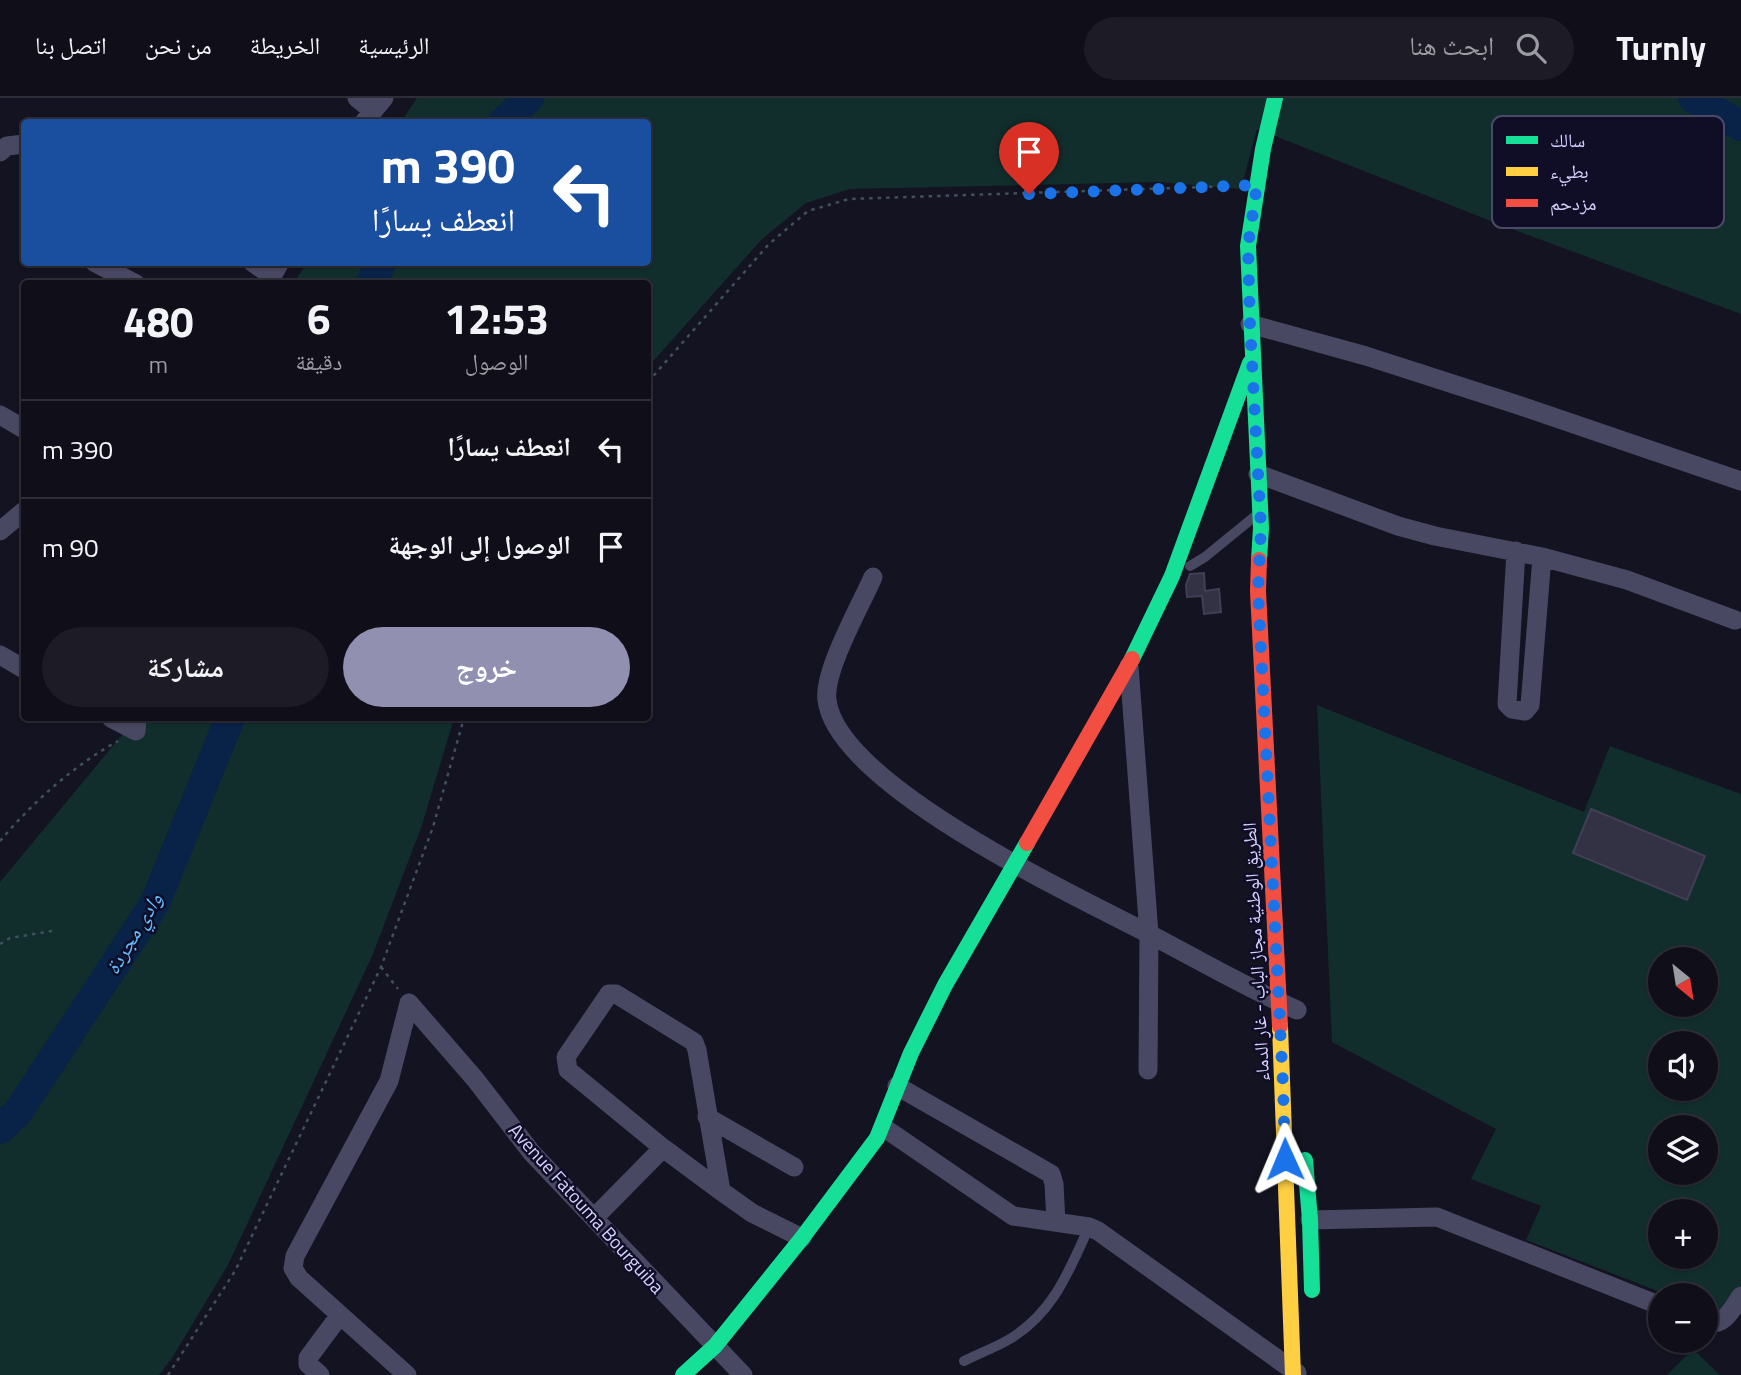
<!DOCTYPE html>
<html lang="ar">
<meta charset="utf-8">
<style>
:root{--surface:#0f0e19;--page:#1d1c26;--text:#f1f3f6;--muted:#9b9ca2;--line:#2f2e38;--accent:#9290b1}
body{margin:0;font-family:"Titillium Web","Noto Naskh Arabic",sans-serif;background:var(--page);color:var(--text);direction:rtl;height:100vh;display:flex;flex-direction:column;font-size:26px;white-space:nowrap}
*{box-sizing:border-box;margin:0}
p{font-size:23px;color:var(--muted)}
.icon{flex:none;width:38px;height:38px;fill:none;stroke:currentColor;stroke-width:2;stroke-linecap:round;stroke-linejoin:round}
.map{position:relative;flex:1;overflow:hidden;direction:ltr}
.panel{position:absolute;left:21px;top:182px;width:630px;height:441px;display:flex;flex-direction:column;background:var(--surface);border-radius:7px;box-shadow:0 2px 5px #0004,0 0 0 2px var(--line);direction:rtl}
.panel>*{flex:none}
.banner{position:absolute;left:21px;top:21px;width:630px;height:147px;border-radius:7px;box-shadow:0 2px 5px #0004,0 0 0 2px var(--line);direction:rtl;background:#1a4fa0;color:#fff;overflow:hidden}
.needle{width:46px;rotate:150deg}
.fabs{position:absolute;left:1648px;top:849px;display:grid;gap:14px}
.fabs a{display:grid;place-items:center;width:70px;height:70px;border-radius:50%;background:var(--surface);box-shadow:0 2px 5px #0004,0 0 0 2px var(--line);font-size:35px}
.pin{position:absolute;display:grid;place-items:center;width:60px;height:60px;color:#fff;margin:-72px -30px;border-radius:50% 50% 50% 0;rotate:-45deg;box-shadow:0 0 7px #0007}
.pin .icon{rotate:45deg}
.me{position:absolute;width:77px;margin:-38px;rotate:359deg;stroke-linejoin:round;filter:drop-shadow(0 0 5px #0008)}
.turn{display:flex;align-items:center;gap:24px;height:147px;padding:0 21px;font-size:32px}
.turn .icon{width:91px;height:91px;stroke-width:2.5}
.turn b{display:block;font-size:49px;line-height:60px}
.eta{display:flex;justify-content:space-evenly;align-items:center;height:119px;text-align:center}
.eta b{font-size:42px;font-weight:700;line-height:49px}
.primary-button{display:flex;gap:14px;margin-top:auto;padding:14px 21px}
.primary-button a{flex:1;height:80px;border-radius:42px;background:var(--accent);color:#fff;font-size:28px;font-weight:700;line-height:80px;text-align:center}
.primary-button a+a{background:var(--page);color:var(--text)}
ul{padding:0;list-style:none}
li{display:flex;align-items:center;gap:21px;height:98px;padding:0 21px;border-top:2px solid var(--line)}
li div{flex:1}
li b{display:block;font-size:26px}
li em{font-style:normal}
header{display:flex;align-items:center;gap:42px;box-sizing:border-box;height:98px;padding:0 35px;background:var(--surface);border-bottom:2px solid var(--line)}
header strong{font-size:33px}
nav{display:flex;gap:38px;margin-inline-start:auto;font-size:24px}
.search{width:490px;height:63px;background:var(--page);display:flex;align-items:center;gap:18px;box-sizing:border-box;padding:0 24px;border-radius:38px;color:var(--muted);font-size:26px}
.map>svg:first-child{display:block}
.green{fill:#112e2d;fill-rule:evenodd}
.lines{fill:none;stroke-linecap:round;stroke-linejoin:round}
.river{stroke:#092248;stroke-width:30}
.building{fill:#333144;stroke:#413e56;stroke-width:2}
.path{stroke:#40505f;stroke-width:2.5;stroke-dasharray:3.5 5;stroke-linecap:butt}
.lane{stroke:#484862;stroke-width:10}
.street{stroke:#484862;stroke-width:19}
.fast{stroke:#16e098;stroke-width:16}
.slow{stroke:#ffcf43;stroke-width:16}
.jam{stroke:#f24e42;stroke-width:16}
.route{stroke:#1a73e8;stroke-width:12;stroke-dasharray:0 21.6}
.labels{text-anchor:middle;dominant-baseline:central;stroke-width:5;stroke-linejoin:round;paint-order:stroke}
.street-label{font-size:19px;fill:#d6d4ff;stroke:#100d27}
.water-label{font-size:21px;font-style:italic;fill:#62beff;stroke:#100d27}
.key{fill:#100d27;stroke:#4b4968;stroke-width:2}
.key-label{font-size:19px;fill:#d6d4ff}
</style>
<header>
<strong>Turnly</strong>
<div class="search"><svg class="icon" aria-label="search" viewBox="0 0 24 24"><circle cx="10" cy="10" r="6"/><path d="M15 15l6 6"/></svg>ابحث هنا</div>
<nav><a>الرئيسية</a><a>الخريطة</a><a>من نحن</a><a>اتصل بنا</a></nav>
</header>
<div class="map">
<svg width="1741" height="1277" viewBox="0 0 1741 1277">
<rect width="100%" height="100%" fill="#141321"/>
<!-- green -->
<path class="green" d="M417,0h1324v216l-245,-91 -239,-94 -16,60 -82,-7 -309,7 -44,14 -44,36 -114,128v-83h-355l14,-21 341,-1v-140h-247z
M1317,607l267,107 26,-66 131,48v491l-21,30 -14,-6v-14h-38l-142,-55 15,-34 -70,-27 25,-50 -164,-87zM1661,861h45v45h-45zM1661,945h45v45h-45zM1661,1029h45v45h-45zM1661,1113h45v45h-45z
M136,620h318l-32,107 -49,129 -145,311 -56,93 -13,17h-159v-493z
M1693,1251l27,26h-53z"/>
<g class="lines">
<!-- river -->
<path class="river" d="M1693,0l48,28
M503,24l26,-24
M370,186l12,-22
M0,1031l18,-17 137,-209 75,-185"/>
</g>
<!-- building -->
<path class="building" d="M1204,475l1,18 14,-2 2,23 -17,2 -2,-18 -15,1 -1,-12 4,-11z
M1591,711l114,47 -18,44 -114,-47z"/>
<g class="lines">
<!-- path -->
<path class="path" d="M648,284l121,-138 39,-33 41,-12 384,-13
M0,743c33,-39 73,-75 118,-100
M0,846l10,-6 42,-7
M381,869l17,22
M168,1277l67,-104 146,-304 52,-140 31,-109"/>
<!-- lane -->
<path class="lane" d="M1190,468l15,-9 49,-40
M964,1263c14,-7 30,-13 44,-21 45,-26 61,-69 81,-113"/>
<!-- street -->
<path class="street" d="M357,0l15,12
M364,24l20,-24
M0,54l7,-6 17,-2
M94,164l42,22
M252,164l20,14
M268,186l12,-22
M1250,226l116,32 149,48 226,77
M0,317l24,14
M1258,376l140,52 37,10 107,21 85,23 108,40
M0,433l24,-20
M1516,453l-9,153 5,5 13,2 5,-6 12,-148
M873,479c-12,28 -50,94 -46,123 10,85 251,197 324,235 48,25 96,53 146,75
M0,557l24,14
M1129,568l20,268 -1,136
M111,620l25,13 1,-13
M409,905l66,76 57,74 211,222
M897,988l154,88 3,10 2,38
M707,1019l87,50
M883,1029l130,89 76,11 9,4 199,142
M721,1093l-24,-141 -3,-8 -78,-48h-7l-43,63 2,13 95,78 58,43 31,22 50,25
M594,1120l69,-70
M1310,1122l127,-3 224,89
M1706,1225c19,3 26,-14 35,-27
M320,1277l-12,-11v-6l32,-43
M407,1277l-108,-97 -6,-10 2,-12 94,-175 20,-78"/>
<!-- fast -->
<path class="fast" d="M1259,462l2,-32 -13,-282 15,-97 12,-51
M1132,561l40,-83 78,-213
M1305,1062l5,60 2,70
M683,1277l32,-29 87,-108 75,-100 34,-85 34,-68 82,-142"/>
<!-- slow -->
<path class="slow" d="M1280,928l13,349"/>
<!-- jam -->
<path class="jam" d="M1259,462l-1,31 22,435
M1027,745l105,-184"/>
</g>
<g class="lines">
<!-- route -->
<path class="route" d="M1029,96l228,-9 -9,61 2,78 11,204 -3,63 25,494 2,74"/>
</g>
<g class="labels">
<!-- street labels -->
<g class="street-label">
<text transform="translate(1255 854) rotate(-93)">الطريق الوطنية مجاز الباب - غار الدماء</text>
<text transform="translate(587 1110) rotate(48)">Avenue Fatouma Bourguiba</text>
</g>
<!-- water labels -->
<g class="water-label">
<text transform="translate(133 835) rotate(-59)">وادي مجردة</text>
</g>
</g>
<!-- legend -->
<rect x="1492" y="18" width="232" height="112" rx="10" class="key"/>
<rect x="1506" y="38" width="32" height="8" fill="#16e098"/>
<rect x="1506" y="69" width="32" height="9" fill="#ffcf43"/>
<rect x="1506" y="101" width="32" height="8" fill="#f24e42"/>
<g class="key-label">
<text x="1550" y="49">سالك</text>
<text x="1550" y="80">بطيء</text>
<text x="1550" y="112">مزدحم</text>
</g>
</svg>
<div class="fabs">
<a><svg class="needle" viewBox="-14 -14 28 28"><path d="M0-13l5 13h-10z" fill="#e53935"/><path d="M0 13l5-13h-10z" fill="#9b9ca2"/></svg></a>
<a><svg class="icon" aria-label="sound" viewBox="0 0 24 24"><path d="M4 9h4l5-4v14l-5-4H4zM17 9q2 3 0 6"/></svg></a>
<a><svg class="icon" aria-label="layers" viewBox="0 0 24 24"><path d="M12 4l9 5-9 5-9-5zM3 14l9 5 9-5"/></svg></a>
<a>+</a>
<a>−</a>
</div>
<div class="pin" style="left:1029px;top:96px;background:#d93025"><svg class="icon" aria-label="arrive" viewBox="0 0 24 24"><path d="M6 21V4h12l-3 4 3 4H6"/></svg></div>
<svg class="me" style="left:1285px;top:1061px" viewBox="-20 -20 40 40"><path d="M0-17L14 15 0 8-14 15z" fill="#1a73e8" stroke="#fff" stroke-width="4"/></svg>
<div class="banner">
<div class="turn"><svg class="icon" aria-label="left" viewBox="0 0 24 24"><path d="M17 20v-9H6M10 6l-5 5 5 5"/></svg><div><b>390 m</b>انعطف يسارًا</div></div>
</div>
<section class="panel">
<div class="eta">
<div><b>12:53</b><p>الوصول</p></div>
<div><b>6</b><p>دقيقة</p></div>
<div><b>480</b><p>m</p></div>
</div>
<ul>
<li><svg class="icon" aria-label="left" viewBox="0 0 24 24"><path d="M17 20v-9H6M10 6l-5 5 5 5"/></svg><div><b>انعطف يسارًا</b></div><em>390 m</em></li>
<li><svg class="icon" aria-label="arrive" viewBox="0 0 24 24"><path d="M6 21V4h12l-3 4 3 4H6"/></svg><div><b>الوصول إلى الوجهة</b></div><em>90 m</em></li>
</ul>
<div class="primary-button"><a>خروج</a><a>مشاركة</a></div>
</section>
</div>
